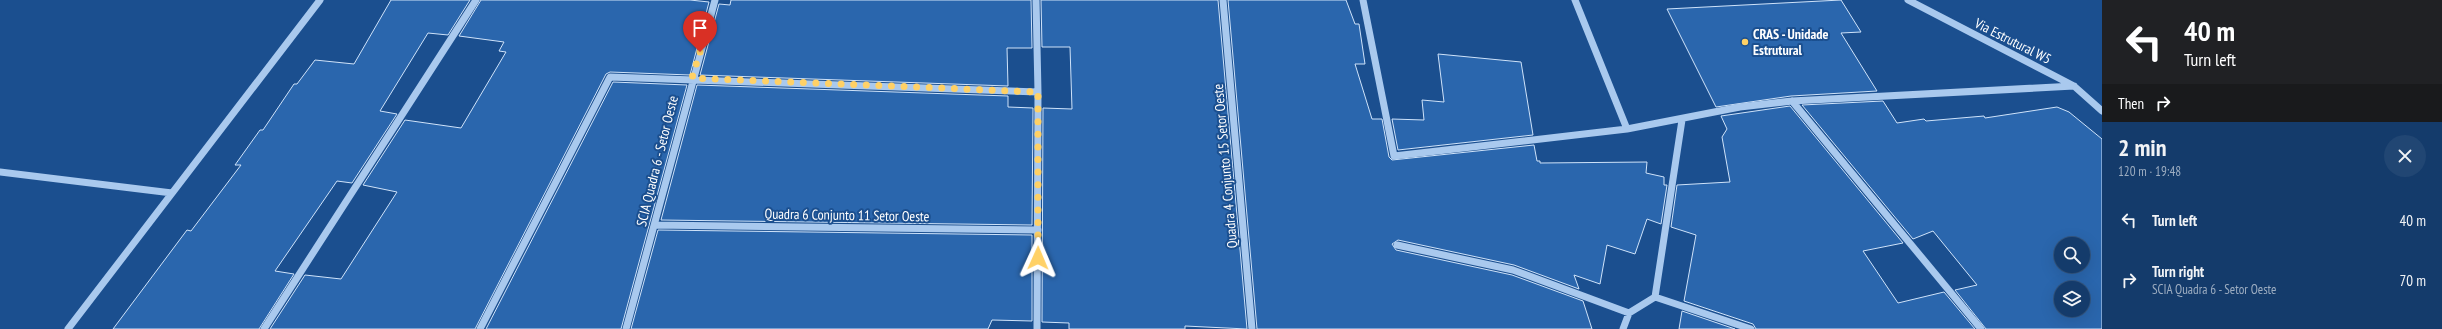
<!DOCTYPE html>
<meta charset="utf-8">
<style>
:root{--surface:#143b6b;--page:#214673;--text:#f1f3f6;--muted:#9dadc1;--line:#33557e}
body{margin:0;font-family:"PT Sans Narrow",sans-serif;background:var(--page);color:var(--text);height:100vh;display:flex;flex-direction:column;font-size:15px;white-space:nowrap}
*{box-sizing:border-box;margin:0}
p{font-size:13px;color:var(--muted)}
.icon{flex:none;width:22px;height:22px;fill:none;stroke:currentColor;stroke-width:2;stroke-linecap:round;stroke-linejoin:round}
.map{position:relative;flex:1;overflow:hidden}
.drawer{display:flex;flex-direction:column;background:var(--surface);width:340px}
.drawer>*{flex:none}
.guide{background:#202124;color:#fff;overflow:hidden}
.buttons{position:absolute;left:2054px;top:237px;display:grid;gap:8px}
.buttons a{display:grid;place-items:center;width:36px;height:36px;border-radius:50%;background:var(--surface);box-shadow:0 4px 16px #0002,0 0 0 1px var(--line);font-size:20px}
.pin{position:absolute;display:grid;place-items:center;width:34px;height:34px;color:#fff;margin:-41px -17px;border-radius:50% 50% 50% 0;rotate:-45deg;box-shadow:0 0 4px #0007}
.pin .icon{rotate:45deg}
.me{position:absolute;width:44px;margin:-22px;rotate:1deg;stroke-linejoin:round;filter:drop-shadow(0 0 3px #0008)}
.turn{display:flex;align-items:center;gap:14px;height:84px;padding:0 16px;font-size:18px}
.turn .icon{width:52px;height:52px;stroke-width:2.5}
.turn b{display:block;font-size:28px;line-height:34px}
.then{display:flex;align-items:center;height:38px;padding:0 16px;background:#0003;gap:8px;font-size:15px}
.round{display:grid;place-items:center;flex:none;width:42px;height:42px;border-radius:21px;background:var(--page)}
.head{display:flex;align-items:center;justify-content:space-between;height:68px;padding:0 16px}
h1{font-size:24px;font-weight:700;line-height:30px}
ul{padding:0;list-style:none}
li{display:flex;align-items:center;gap:12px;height:60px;padding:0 16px}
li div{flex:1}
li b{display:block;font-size:15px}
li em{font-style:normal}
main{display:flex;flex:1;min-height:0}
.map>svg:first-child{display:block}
.building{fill:#2a66ad;stroke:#cfe3fa;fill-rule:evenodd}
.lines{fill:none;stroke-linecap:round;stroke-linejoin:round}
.minor{stroke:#a9c9ee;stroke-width:7}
.route{stroke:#ffd166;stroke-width:7;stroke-dasharray:0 12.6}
.poi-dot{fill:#ffd166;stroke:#1b4f8f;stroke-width:1.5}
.labels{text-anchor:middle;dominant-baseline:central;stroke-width:4;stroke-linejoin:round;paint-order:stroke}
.poi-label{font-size:14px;font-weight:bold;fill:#fff;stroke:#1b4f8f;text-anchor:start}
.street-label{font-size:14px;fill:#fff;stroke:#1b4f8f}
</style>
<main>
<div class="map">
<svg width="2102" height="329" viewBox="0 0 2102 329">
<rect width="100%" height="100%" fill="#1b4f8f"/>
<!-- building -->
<path class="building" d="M391,0h79l-22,35 -20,-2 -48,78 17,3 -45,69 -15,-2 -62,90 19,3 -35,55h-146l74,-99 4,1 50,-66h-6l25,-35h3l31,-46h3l18,-24 39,4z
M481,0h209l19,2 -19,73 -80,-3 -4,2 -131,255h-205l35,-54 36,4 56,-87 -34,-7 42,-65 56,8 45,-76 -7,-1 5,-9 -45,-6z
M731,0h300l1,48h-25l1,38 -308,-11 19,-71 11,1z
M1041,0h177l29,329 -62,-3v3h-116v-6l-27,-1 1,-214 29,1 -2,-62h-28z
M1228,0h118l9,24h4l6,40h-10l17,55h10l7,38 3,3 142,-15 3,16h3v2l107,-1 -1,11 18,4v8h3l-6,39 -14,-5 -12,35 -28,-9 -7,39 -26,-9 5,14 -65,-24 -116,-25 -6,4 4,6 116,25 71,26 9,28h-335z
M1841,0l20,32 -20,1 36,58 -86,5 -75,11 -49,-98z
M1438,54l83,8 12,73 -135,15 -6,-31 32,1 -2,-20 22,2z
M613,82l74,3 -66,244h-135z
M697,85l311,11v11l25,1 -1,117 -371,-5z
M1883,101l14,22 27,-4 2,2 58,-5 1,2 72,-11 12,5 33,27v190h-116l-31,-39 22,-5 -44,-54 -20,8 -111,-134zM2061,244h22v22h-22zM2061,288h22v22h-22z
M1790,106l113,137 -40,8 35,52 46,-11 31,37h-219l-3,-5 -69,-23 12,-66 -25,-8 6,-42 53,-3 -8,-45 5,-8 -6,-13z
M658,230l374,5v86l-40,-1 -4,9h-357z
M1682,311l53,18h-56z"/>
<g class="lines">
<!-- minor -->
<path class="minor" d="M1036,0l2,92 -1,237
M1223,0l29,329
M1363,0l31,156 233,-27 113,-22 52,-6 282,-15
M1575,0l52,129
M1908,0l166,86 28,25
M1792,101l189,228
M0,172l172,21
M655,225l383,5
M1397,245l116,25 116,43
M1655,297l96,32
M68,329l252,-329
M264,329l212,-329
M480,329l130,-252 428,15
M626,329l89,-329
M1623,329l6,-16 26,-16 27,-177"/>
</g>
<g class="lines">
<!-- route -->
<path class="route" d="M700,52l-8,26 346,14v166"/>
</g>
<!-- markers -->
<circle class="poi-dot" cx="1745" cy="42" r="4"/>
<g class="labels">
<!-- poi labels -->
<g class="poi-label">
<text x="1753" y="34">CRAS - Unidade<tspan x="1753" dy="16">Estrutural</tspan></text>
</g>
<!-- street labels -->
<g class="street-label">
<text transform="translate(2013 41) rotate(27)">Via Estrutural W5</text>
<text transform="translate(657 161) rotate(-76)">SCIA Quadra 6 - Setor Oeste</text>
<text transform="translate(1225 166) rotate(-95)">Quadra 4 Conjunto 15 Setor Oeste</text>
<text transform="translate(847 215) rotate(1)">Quadra 6 Conjunto 11 Setor Oeste</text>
</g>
</g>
</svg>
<div class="buttons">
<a><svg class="icon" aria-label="search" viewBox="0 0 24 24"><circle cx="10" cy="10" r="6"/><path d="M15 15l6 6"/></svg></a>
<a><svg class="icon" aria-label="layers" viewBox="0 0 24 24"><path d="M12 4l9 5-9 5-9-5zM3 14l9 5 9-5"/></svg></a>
</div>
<div class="pin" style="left:700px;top:52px;background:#d93025"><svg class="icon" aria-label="arrive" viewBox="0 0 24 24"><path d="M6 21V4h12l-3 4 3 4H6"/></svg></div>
<svg class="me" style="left:1038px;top:258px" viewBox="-20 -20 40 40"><path d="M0-17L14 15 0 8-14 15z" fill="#ffd166" stroke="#fff" stroke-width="4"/></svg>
</div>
<section class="drawer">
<div class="guide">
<div class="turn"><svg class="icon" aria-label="left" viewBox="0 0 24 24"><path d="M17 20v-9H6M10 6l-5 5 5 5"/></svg><div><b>40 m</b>Turn left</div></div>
<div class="then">Then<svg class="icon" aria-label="right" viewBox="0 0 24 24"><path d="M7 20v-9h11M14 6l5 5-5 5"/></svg></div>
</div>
<div class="head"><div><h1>2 min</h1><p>120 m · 19:48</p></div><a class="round"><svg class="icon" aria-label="close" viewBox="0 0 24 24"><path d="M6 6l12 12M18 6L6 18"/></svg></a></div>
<ul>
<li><svg class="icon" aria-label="left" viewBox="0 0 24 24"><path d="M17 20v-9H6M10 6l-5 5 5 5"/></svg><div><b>Turn left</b></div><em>40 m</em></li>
<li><svg class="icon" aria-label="right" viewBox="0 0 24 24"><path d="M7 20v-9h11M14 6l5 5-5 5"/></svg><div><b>Turn right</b><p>SCIA Quadra 6 - Setor Oeste</p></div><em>70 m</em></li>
</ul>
</section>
</main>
